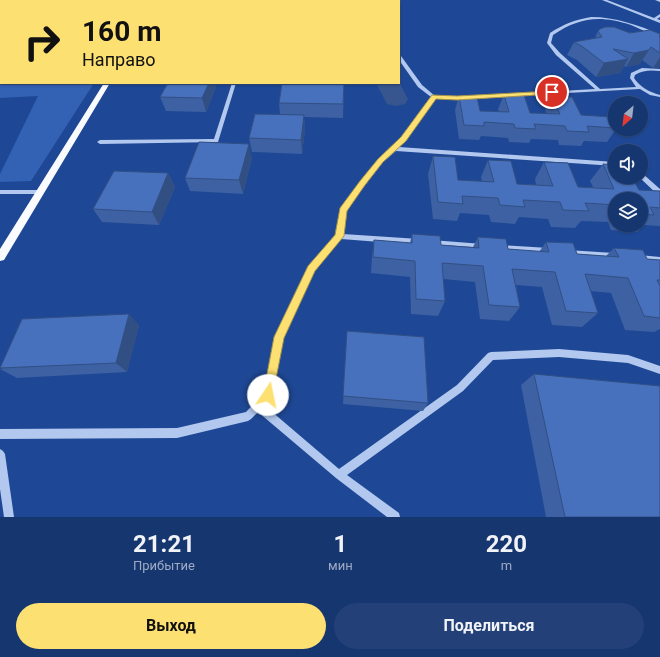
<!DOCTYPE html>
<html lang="ru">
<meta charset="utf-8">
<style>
:root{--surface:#163670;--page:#234178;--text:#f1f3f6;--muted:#9eabc3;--line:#355083;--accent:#fde072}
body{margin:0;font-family:Roboto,sans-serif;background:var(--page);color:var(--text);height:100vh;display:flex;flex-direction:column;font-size:15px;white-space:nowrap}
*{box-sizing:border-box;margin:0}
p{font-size:13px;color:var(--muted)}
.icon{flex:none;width:22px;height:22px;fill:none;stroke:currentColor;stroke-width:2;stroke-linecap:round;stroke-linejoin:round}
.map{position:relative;height:517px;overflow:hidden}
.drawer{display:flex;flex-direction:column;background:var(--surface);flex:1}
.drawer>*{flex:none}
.guide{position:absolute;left:0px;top:0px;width:400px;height:84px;box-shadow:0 1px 3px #0004,0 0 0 1px var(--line);background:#fde072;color:#111;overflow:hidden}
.needle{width:26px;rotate:208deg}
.controls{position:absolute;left:608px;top:96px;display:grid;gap:8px}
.controls a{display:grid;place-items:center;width:40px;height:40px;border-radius:50%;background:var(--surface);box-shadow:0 1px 3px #0004,0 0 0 1px var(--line);font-size:20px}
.pin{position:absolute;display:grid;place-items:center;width:34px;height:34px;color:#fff;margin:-17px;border:2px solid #fff;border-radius:50%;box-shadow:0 1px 4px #0007}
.me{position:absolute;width:44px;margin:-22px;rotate:11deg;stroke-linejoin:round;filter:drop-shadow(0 0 3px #0008)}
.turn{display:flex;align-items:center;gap:14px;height:84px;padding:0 16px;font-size:18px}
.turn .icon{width:52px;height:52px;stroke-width:2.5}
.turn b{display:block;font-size:28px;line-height:34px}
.eta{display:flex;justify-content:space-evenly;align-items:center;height:68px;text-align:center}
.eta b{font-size:24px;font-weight:700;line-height:28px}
.cta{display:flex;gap:8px;margin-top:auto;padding:8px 16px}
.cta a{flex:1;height:46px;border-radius:24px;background:var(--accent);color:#111;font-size:16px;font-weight:700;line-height:46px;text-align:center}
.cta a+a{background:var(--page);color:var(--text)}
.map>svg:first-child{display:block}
.green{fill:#3361b3}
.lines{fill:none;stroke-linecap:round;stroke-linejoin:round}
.river{fill:#37558e;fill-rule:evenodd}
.minor{fill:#b2c8ef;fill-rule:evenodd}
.major{fill:#fafbff;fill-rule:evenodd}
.wall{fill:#3d61a2;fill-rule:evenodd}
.shaded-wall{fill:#324f84}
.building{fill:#4771bc;stroke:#324f84}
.route{fill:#fde072;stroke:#a4924a}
</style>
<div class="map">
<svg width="660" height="517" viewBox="0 0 660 517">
<rect width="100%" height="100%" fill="#1e4895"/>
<!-- green -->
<path class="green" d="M0,0h10l-9,1v82h93l-63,98 -31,1v-8l38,-78 -38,2z"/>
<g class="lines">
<!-- river -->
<path class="river" d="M332,0h19v1h-18z
M399,82l9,17 -3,5 -9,2 -9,-2 -11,-21h23z"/>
<!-- minor -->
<path class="minor" d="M354,0h4l1,1h-4z
M602,0h5l47,18 6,-4v3l-3,2 3,1v3z
M655,0h5v2z
M591,17c25,0 46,8 69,17v3c-10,-3 -19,-8 -29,-12 -31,-10 -51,-8 -78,10l-2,8 9,10 40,36 36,-2 -6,-9 1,-5 11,-5 18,1v2c-9,-1 -17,-1 -25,4l-1,3c6,9 15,14 26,17v2l-10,-2 -10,-6 -183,10h-22l-36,48 216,15v4l-219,-15 -13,11 -37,48 -3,24 76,5 3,3 -3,3 -78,-6 -27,32 -31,66 -11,58 -1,3 -7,7 75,64 118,-84 31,-32 3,-1 68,-3 69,6 32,11v8l-32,-11 -69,-6 -66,3 -30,31 -116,84 52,38 1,4h-13l-51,-39 -78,-66 -7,7 -3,2 -71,17 -177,1v-10l177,-1 69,-16 18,-19 11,-56 33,-70 28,-32 5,-27 38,-48 14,-12 38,-51 -13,-10 -19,-27v-4h2l21,29 13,11 22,1 138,-8 -39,-34 -9,-12 3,-10c14,-9 24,-13 41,-16z
M232,83h4l-18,59 -118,2 -3,-2 3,-2 114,-1z
M641,173l2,1 17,15v6h-2l-19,-18h2z
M0,190h40l3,2 -3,2h-40z
M431,240l52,4 2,1 1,2 -1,2 -2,1 -52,-4 -3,-3z
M499,245l50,3 2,1 1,2 -1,2 -2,1 -50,-3 -2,-1 -1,-2 1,-2z
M567,250l47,3 2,1 1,2 -1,2 -2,1 -47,-3 -2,-1 -1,-2 1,-2z
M639,255l21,2v6l-23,-3 -1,-2 1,-2z
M0,449l3,2 2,3 9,63h-10l-4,-28z"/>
<!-- major -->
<path class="major" d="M156,0h6l-7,1z
M104,83h6l-106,177 -4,1v-12z"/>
</g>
<!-- wall -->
<path class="wall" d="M598,31l62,3v33l-7,1 -11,-8 -2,4 -14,3 -2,-1 -4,7 -24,4 -19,-17 -10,-5 7,-13 21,-4z
M168,83h47l1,4 -10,25 -40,-1 -6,-14z
M344,83l-1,35 -39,-1 1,12 -3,25 -50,-2 -3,-14 31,-23 -1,-12z
M504,95l26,18 17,1 -2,-4 7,-14 29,19 34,9v5h1l-9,13 -23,-1 -3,5 -22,-1 -1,-5 -27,-1 -2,4 -20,-1 -1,-4 -27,-2 -2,4 -20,-1 -4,-29 4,-14 21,15 19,1 -1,-3z
M433,156l25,24 24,2 -1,-5 7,-17 29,24 19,1 -1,-6 9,-17 34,25h15l-3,-6 13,-17 36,26 21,1v35l-16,-1 -7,7 -26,-2 -3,-8 -27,-1 -6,7 -24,-1 -3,-8 -29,-2 -4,7 -24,-2 -2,-7 -29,-2 -3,8 -24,-2 -5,-45zM615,199h26v26h-26z
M252,158l-9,36 -53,-3 -5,-13z
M168,173l7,14 -16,38 -57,-3 -9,-13z
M412,234l29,11 32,2 5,-10 30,12 31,3 7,-10 31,12 29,2 8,-8 33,11 13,1v69l-6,3 -29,-2 -14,-37 -21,-2 8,22 -16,14 -30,-2 -10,-38 -26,-2 4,22 -11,14 -29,-2 -5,-37 -32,-3 2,22 -7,15 -27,-2 -1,-37 -39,-4 1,-17 2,-16 36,3z
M139,325l-12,47 -110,6 -17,-9z
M347,331l81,72 -5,8 -80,-7z
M534,374l126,143h-114l-25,-132z"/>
<!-- shaded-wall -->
<path class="shaded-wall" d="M649,50l-9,14 -14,3 8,-14z
M660,57v10l-7,1z
M628,59l-8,14 -24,4 8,-14z
M209,83h6l1,4 -10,25 -4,-14z
M304,115l1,14 -3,25 -1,-14z
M249,144l3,14 -9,36 -4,-14z
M168,173l7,14 -16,38 -7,-13z
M129,314l10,11 -12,47 -11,-9z"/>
<!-- building -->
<path class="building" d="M204,0h31l-1,1h-30z
M605,27h9l16,6 20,-3 10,4v2h-1l1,1v16l-9,-6 -2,3 -15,3 -21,-4 15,10 -24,4 -21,-16 -9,-5 28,-5 -4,-6 2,-2z
M168,83h41l-7,15 -42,-1z
M282,83h62l-1,21 -64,-1z
M504,95h20l6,18 30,1 -8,-18 20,1 9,18 30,2 4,7v4l-28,-2 2,6 -22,-1 -2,-5 -31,-2 2,5 -21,-1 -1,-4 -30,-2v4l-20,-1 -5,-29 18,1 3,14 29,1z
M255,114l49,1 -3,25 -52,-2z
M199,142l50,2 -10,36 -54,-2z
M433,156l22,1 3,23 36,2 -6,-22 23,1 6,23 36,2 -9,-24 24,1 10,24 36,2 -11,-25 12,1v12h17l7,13 21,1v17l-10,-1 4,8 -13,-1v-15h-26v6l-30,-2 4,8 -26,-1 -3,-8 -37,-2 2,7 -25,-2 -2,-7 -36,-2 1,8 -25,-2z
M114,171l54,2 -16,39 -59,-3z
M412,234l28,2 1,9 38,3 -1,-11 28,2 2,10 41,3 -3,-10 27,1 4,11 42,3 -5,-9 29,2 4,9 13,1v20h-3l3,6v32l-16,-2 -16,-38 -43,-4 13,39 -32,-2 -11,-39 -43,-3 8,38 -31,-2 -6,-39 -41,-3 3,38 -29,-2 -1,-38 -42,-4 1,-17 38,3z
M129,314l-13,49 -116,5 22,-49z
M347,331l77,6 4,66 -85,-7z
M534,374l126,12v131h-95z"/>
<!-- route -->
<path class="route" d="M552,91h2v3l-97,6 -21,-1 -30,42 -23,21 -18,23 -18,26 -3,25 -29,35 -31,67 -12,61 -4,2 -4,-2 -1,-4 11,-58 34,-71 27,-31 5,-27 20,-27 18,-22 23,-22 31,-42 25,1z"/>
</svg>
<div class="controls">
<a><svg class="needle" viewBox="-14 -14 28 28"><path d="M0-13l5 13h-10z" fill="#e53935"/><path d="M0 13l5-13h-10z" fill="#9eabc3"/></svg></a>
<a><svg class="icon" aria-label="sound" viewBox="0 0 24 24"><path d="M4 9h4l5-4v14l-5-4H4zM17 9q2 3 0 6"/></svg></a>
<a><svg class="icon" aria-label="layers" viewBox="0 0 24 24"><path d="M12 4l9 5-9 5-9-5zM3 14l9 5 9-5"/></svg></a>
</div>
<div class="pin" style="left:552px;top:92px;background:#d93025"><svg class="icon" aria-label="arrive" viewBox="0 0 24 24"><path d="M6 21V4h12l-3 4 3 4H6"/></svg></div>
<svg class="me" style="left:268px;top:395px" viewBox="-20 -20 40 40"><circle r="19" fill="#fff"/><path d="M0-13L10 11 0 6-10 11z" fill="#fde072"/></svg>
<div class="guide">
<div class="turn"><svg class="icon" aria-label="right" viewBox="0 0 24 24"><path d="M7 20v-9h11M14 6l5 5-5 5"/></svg><div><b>160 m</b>Направо</div></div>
</div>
</div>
<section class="drawer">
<div class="eta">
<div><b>21:21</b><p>Прибытие</p></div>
<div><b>1</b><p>мин</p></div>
<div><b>220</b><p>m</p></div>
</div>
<div class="cta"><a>Выход</a><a>Поделиться</a></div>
</section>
